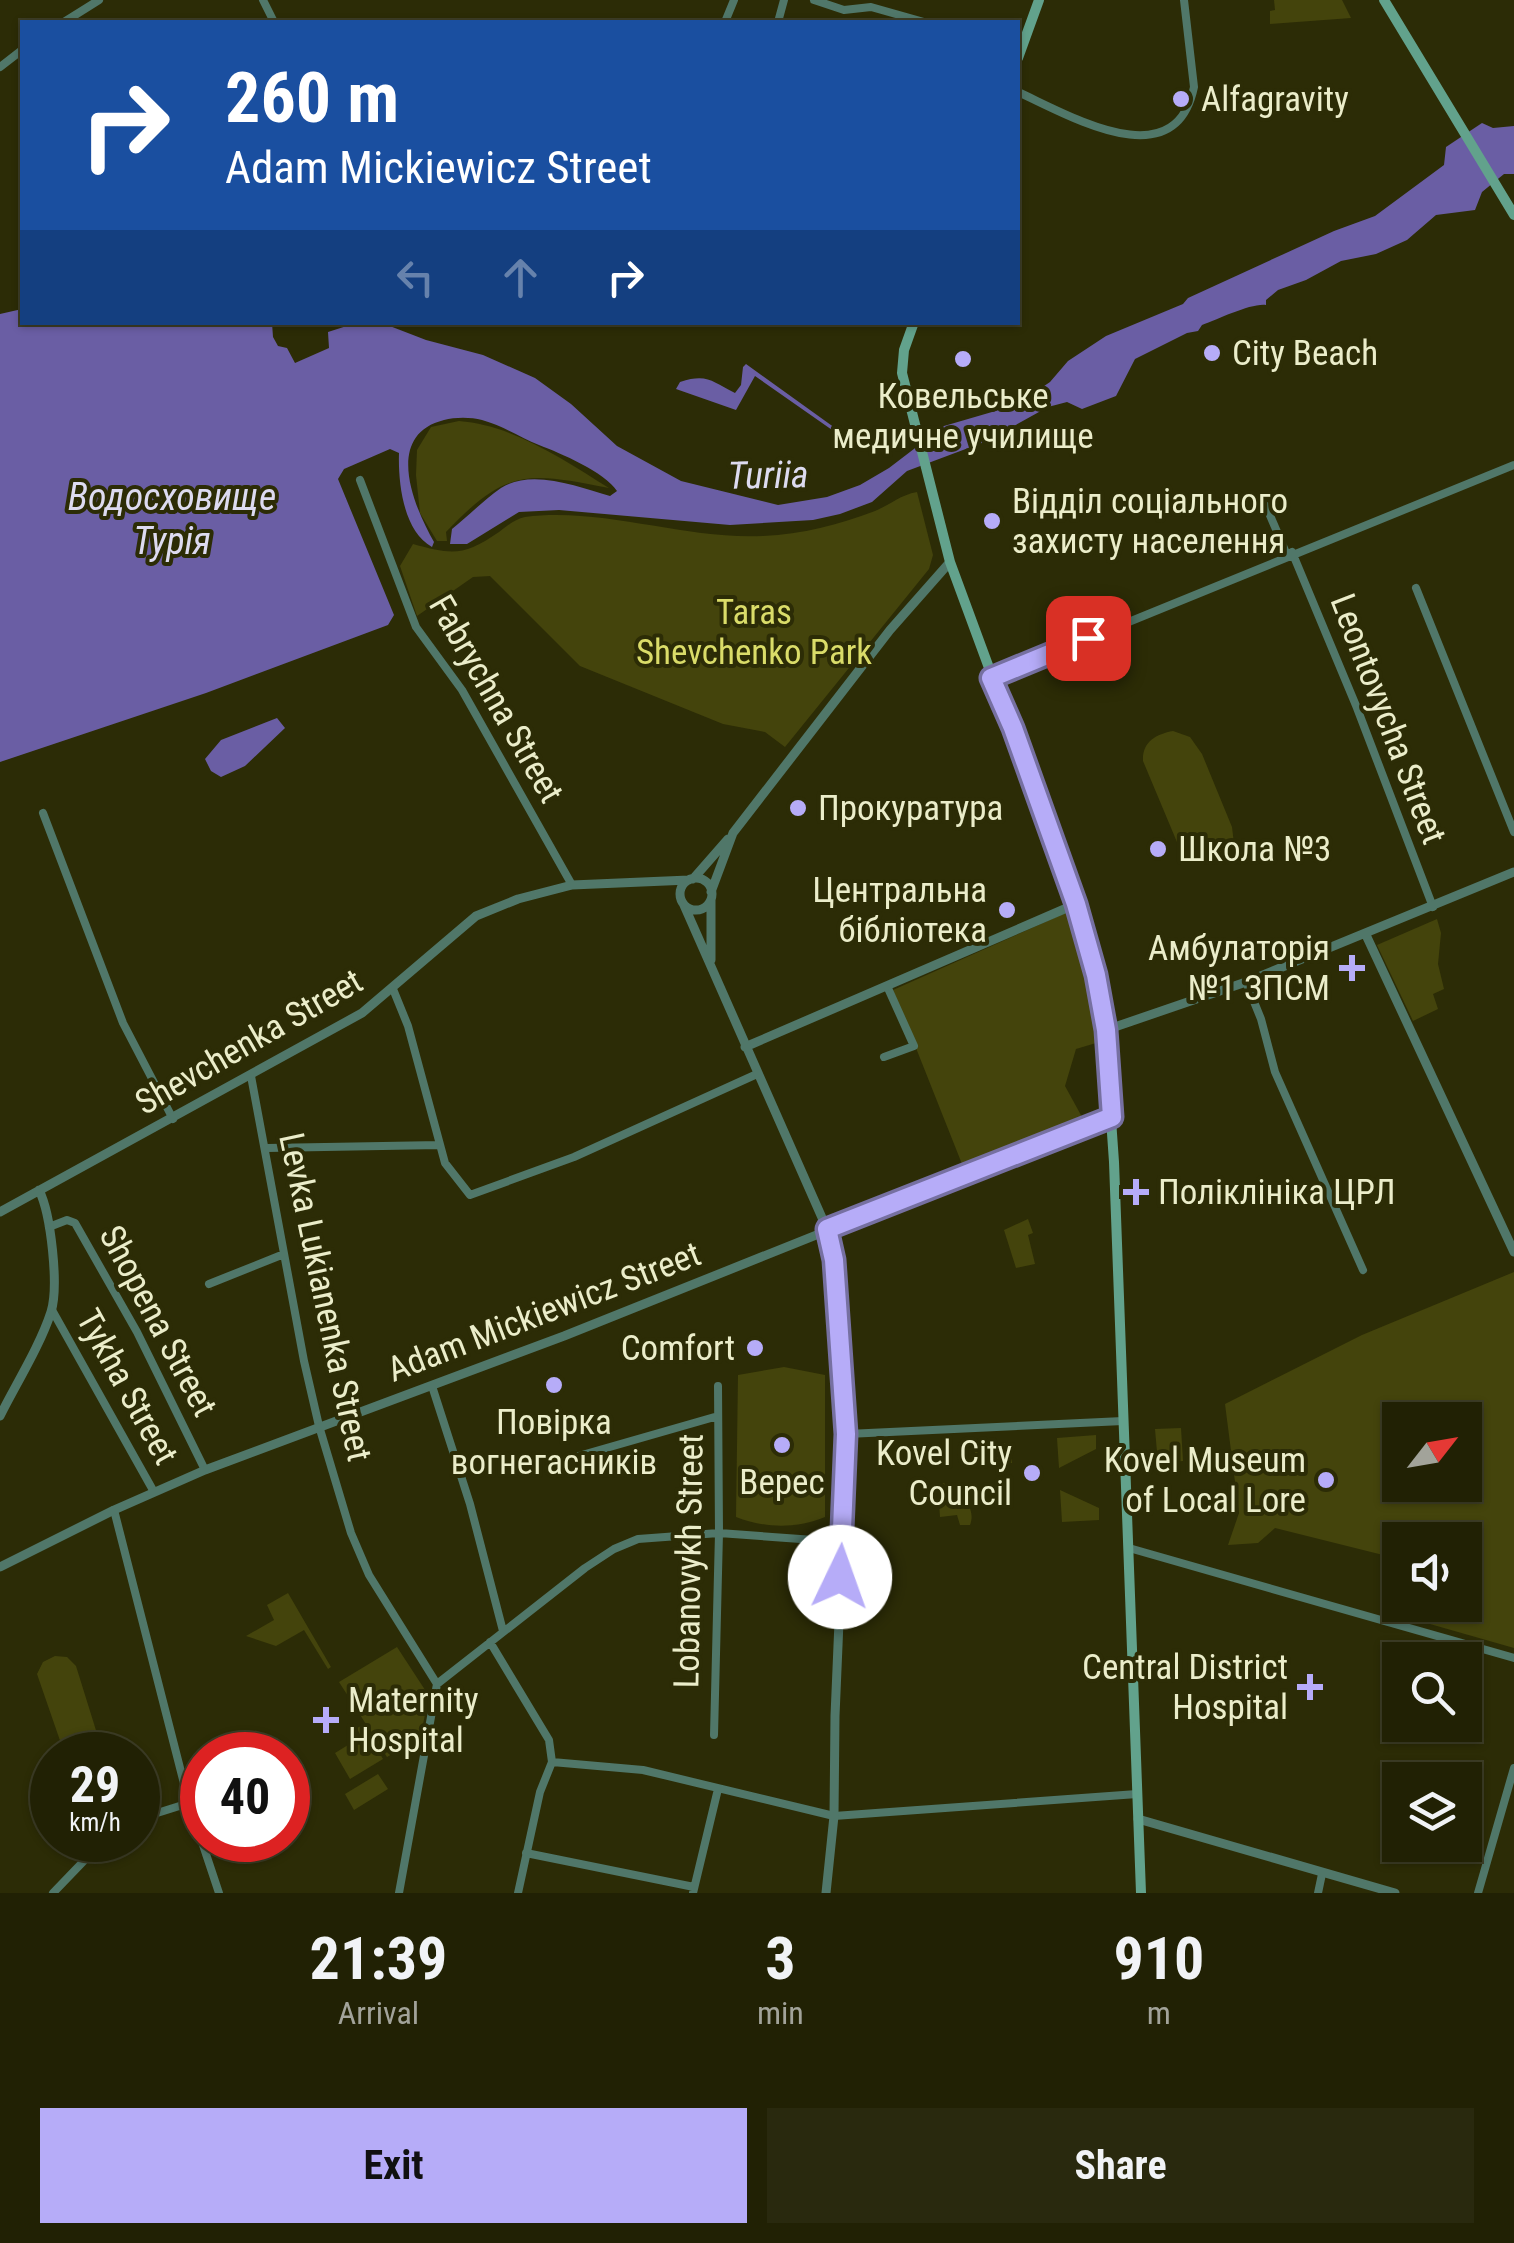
<!DOCTYPE html>
<meta charset="utf-8">
<style>
:root{--surface:#212104;--page:#29290e;--text:#f1f3f6;--muted:#a2a39a;--line:#3e3e26;--accent:#b6acf8}
body{margin:0;font-family:"Roboto Condensed",sans-serif;background:var(--page);color:var(--text);height:100vh;display:flex;flex-direction:column;font-size:38px;white-space:nowrap}
*{box-sizing:border-box;margin:0}
p{font-size:32px;color:var(--muted)}
.icon{flex:none;width:55px;height:55px;fill:none;stroke:currentColor;stroke-width:2;stroke-linecap:round;stroke-linejoin:round}
.map{position:relative;height:1893px;overflow:hidden}
.drawer{display:flex;flex-direction:column;background:var(--surface);flex:1}
.drawer>*{flex:none}
.banner{position:absolute;left:20px;top:20px;width:1000px;height:305px;border-radius:0px;box-shadow:0 2px 8px #0004,0 0 0 2px var(--line);background:#1a4fa0;color:#fff;overflow:hidden}
.needle{width:65px;rotate:59deg}
.controls{position:absolute;left:1382px;top:1402px;display:grid;gap:20px}
.controls a{display:grid;place-items:center;width:100px;height:100px;border-radius:0px;background:var(--surface);box-shadow:0 2px 8px #0004,0 0 0 2px var(--line);font-size:50px}
.speed{position:absolute;left:30px;top:1732px;display:flex;gap:20px;font-size:50px;font-weight:700;text-align:center}
.speed>*{display:grid;place-content:center;width:130px;height:130px;border-radius:50%;background:var(--surface);box-shadow:0 2px 8px #0004,0 0 0 2px var(--line);line-height:1}
.speed small{font-size:25px;font-weight:400}
.speed .limit{border:15px solid #d22;background:#fff;color:#111}
.pin{position:absolute;display:grid;place-items:center;width:85px;height:85px;color:#fff;margin:-42px;border-radius:20px;box-shadow:0 5px 15px #0006}
.me{position:absolute;width:110px;margin:-55px;rotate:3deg;stroke-linejoin:round;filter:drop-shadow(0 0 8px #0008)}
.turn{display:flex;align-items:center;gap:35px;height:210px;padding:0 40px;font-size:45px}
.turn .icon{width:130px;height:130px;stroke-width:2.5}
.turn b{display:block;font-size:70px;line-height:85px}
.lanes{display:flex;align-items:center;height:95px;padding:0 40px;background:#0003;justify-content:center;gap:50px;direction:ltr}
.lanes .off{opacity:.35}
.eta{display:flex;justify-content:space-evenly;align-items:center;height:170px;text-align:center}
.eta b{font-size:60px;font-weight:700;line-height:70px}
.button{display:flex;gap:20px;margin-top:auto;padding:20px 40px}
.button a{flex:1;height:115px;border-radius:0px;background:var(--accent);color:#111;font-size:40px;font-weight:700;line-height:115px;text-align:center}
.button a+a{background:var(--page);color:var(--text)}
.map>svg:first-child{display:block}
.green{fill:#44440c;fill-rule:evenodd}
.water{fill:#6a5ea4}
.lines{fill:none;stroke-linecap:round;stroke-linejoin:round}
.minor{stroke:#507769;stroke-width:8}
.tertiary{stroke:#507769;stroke-width:9}
.secondary{stroke:#62a28c;stroke-width:10}
.route-casing{stroke:#7670a1;stroke-width:25}
.route{stroke:#b6acf8;stroke-width:18}
.poi-dot{fill:#b6acf8;stroke:#2c2c06;stroke-width:4}
.labels{text-anchor:middle;dominant-baseline:central;stroke-width:8;stroke-linejoin:round;paint-order:stroke}
.poi-label{font-size:35px;fill:#ebedca;stroke:#2c2c06;text-anchor:start}
.park-label{font-size:35px;fill:#dadc69;stroke:#2c2c06}
.street-label{font-size:35px;fill:#ebedca;stroke:#2c2c06}
.water-label{font-size:38px;font-style:italic;fill:#dddbf0;stroke:#2c2c06}
</style>
<div class="map">
<svg width="1514" height="1893" viewBox="0 0 1514 1893">
<rect width="100%" height="100%" fill="#2c2c06"/>
<!-- green -->
<path class="green" d="M1274,0h68l9,18 -81,6v-13l5,-1z
M459,421c54,4 105,39 150,67 -82,-16 -102,-20 -163,44l1,9h-10l-17,-28 -4,-38 1,-25 14,-23z
M917,492l16,63 -4,14 -144,178 -20,-15 -42,-8 -143,-58 -90,-90 -17,1 -56,39 -17,-50 13,-22c40,11 51,12 86,-12 8,-6 16,-13 26,-15 79,-10 159,23 238,19 40,-2 75,-11 112,-25 15,-6 25,-16 42,-19z
M1173,731l17,6 12,17 30,73 2,17 -21,18h-22l-9,-8 -39,-93c-1,-19 13,-27 30,-30z
M1070,911l26,99v33l-20,6 -11,37 17,31 -120,47 -69,-174z
M1437,919l4,14 -3,31 6,25 -11,5 5,15 -25,12 -36,-76z
M1028,1219l5,14 -5,2 7,29 -19,4 -12,-38z
M1514,1272v376l-91,-26 4,-17h38v-65h-65v43l-9,-26 -116,-29 -17,15 -30,2 11,-32 -14,-109 137,-69zM1400,1420h65v65h-65z
M784,1367l41,8v142c-28,12 -61,11 -89,0l2,-142z
M1181,1428l2,33 -25,2 -3,-34z
M1096,1435v14l-37,19 -2,-30z
M1011,1443l1,20 -37,1v-20z
M943,1483c17,6 34,25 27,42h-10l-3,-10 -17,2 -2,-29z
M1060,1490l39,18v12l-37,2z
M288,1593l43,74 -3,2 -24,-39 -28,16 -30,-10 28,-16 -7,-15z
M397,1647l32,49 -9,42 -33,19 -48,-75z
M55,1656l12,1 9,9 23,74 -1,15h-33l-28,-81 6,-12z
M363,1725l20,34 -33,20 -15,-26 26,-16 -4,-9z
M378,1774l10,15 -34,21 -9,-16z"/>
<!-- water -->
<path class="water" d="M1482,123l11,5 21,-2v48h-10l-22,18 -7,18 -39,5 -29,25 -31,14 -35,7 -35,19 -28,10 -12,10v5c-15,-2 -47,14 -64,20l-4,6 -11,2 -52,26 -19,37 -34,13 -15,-7 -19,5 -61,34 -80,30 -35,31 -32,12 -27,6 -83,5 -171,-15 -40,2 -52,32h-17l2,-15c16,-13 32,-29 49,-41 31,-20 77,-1 109,8l7,-5c-12,-19 -57,-38 -78,-46 -19,-8 -38,-20 -57,-25 -11,-3 -27,-3 -38,0 -60,15 -31,85 -10,122l-2,5c-29,-16 -34,-65 -33,-94l-9,-4 -46,20 -6,10 56,136 -6,10 -182,68 -206,69v-448l22,-5v13l250,1 1,14 5,9 9,2 8,15 34,-15 -1,-16 28,-9h26l44,17 57,15 52,23 36,26 46,42 64,35 97,24 49,-8 33,-12 29,-17 55,-42 72,-21 34,-23 18,-21 38,-25 77,-32 5,-6 146,-67 41,-15 69,-51 2,-18z
M746,364l96,69 3,6 -90,-63 -19,34 -60,-21 4,-7c28,-9 32,0 55,11l6,-8 2,-18z
M277,718l8,10 -40,38 -24,11 -10,-6 -6,-12 16,-19z"/>
<g class="lines">
<!-- minor -->
<path class="minor" d="M263,0l11,22
M814,0l30,10 27,-3 53,15
M64,22l35,-22
M725,22l9,-22
M778,22l6,-22
M0,67l22,-17
M1018,92c51,23 157,87 176,-5l-10,-87
M360,480l56,147 46,63 110,195
M1266,506l21,49
M1292,552l65,156 76,199
M1416,588l98,244
M991,678l523,-213
M43,813l80,210 50,96
M1246,982l15,37 14,53 88,198
M393,989l15,37 37,137 25,32 104,-38 183,-83
M884,1057l30,-11 -27,-60
M251,1076l53,285 15,65 32,107 18,42 68,109
M267,1148l173,-3
M49,1227l18,-7 8,3 62,109 68,138
M209,1284l75,-30
M52,1310l102,182
M432,1386l38,118 33,127
M847,1434l276,-13
M575,1457l143,-41
M114,1510l75,293 30,90
M1129,1548l385,110
M490,1642l59,98 3,22 -12,30 -22,101
M714,1735l5,-202 -1,-147
M552,1762l91,8 191,46 303,-22
M138,1819l51,-16
M526,1853l168,34
M53,1893l51,-53
M399,1893l38,-209 148,-116 29,-19 24,-10 81,-6 123,9
M693,1893l25,-104
M1318,1893l4,-19
M1478,1893l36,-125"/>
<!-- tertiary -->
<path class="tertiary" d="M680 894a16 16 0 1 1 32 0a16 16 0 1 1-32 0Z
M693,879l35,-40
M711,892l22,-59 157,-203 60,-68
M683,903l144,326 5,20 15,185 -12,282 -1,100 -8,77
M1366,935l148,317
M711,960v-60
M1106,1030l140,-48 268,-110
M745,1047l331,-143
M0,1212l362,-199 114,-97 42,-17 54,-14 117,-5
M0,1416c16,-32 40,-70 51,-104 8,-26 0,-98 -12,-122
M0,1567l114,-57 91,-40 359,-134 547,-219
M1138,1819l257,74"/>
<!-- secondary -->
<path class="secondary" d="M1384,0l130,215
M1018,58l21,-58
M914,322l-10,28 -2,23 48,189 126,342 27,101 11,157 27,731"/>
</g>
<g class="lines">
<defs>
<path id="route" d="M840,1577l6,-143 -12,-174 -7,-31 285,-112 -6,-87 -10,-55 -20,-71 -63,-176 -22,-50 97,-40"/>
</defs>
<!-- route casing -->
<use href="#route" class="route-casing"/>
<!-- route -->
<use href="#route" class="route"/>
</g>
<!-- markers -->
<g class="poi-dot">
<circle cx="1181" cy="99" r="10"/>
<circle cx="1212" cy="353" r="10"/>
<circle cx="963" cy="359" r="10"/>
<circle cx="992" cy="521" r="10"/>
<circle cx="798" cy="808" r="10"/>
<circle cx="1158" cy="849" r="10"/>
<circle cx="1007" cy="910" r="10"/>
<path d="M1347 953h10v10h10v10h-10v10h-10v-10h-10v-10h10z"/>
<path d="M1131 1177h10v10h10v10h-10v10h-10v-10h-10v-10h10z"/>
<circle cx="755" cy="1348" r="10"/>
<circle cx="554" cy="1385" r="10"/>
<circle cx="782" cy="1445" r="10"/>
<circle cx="1032" cy="1473" r="10"/>
<circle cx="1326" cy="1480" r="10"/>
<path d="M1305 1672h10v10h10v10h-10v10h-10v-10h-10v-10h10z"/>
<path d="M321 1705h10v10h10v10h-10v10h-10v-10h-10v-10h10z"/>
</g>
<g class="labels">
<!-- poi labels -->
<g class="poi-label">
<text x="1201" y="99">Alfagravity</text>
<text x="1232" y="353">City Beach</text>
<text x="963" y="396" text-anchor="middle">Ковельське<tspan x="963" dy="40">медичне училище</tspan></text>
<text x="1012" y="501">Відділ соціального<tspan x="1012" dy="40">захисту населення</tspan></text>
<text x="818" y="808">Прокуратура</text>
<text x="1178" y="849">Школа №3</text>
<text x="987" y="890" text-anchor="end">Центральна<tspan x="987" dy="40">бібліотека</tspan></text>
<text x="1330" y="948" text-anchor="end">Амбулаторія<tspan x="1330" dy="40">№1 ЗПСМ</tspan></text>
<text x="1158" y="1192">Поліклініка ЦРЛ</text>
<text x="735" y="1348" text-anchor="end">Comfort</text>
<text x="554" y="1422" text-anchor="middle">Повірка<tspan x="554" dy="40">вогнегасників</tspan></text>
<text x="1012" y="1453" text-anchor="end">Kovel City<tspan x="1012" dy="40">Council</tspan></text>
<text x="1306" y="1460" text-anchor="end">Kovel Museum<tspan x="1306" dy="40">of Local Lore</tspan></text>
<text x="782" y="1482" text-anchor="middle">Верес</text>
<text x="1288" y="1667" text-anchor="end">Central District<tspan x="1288" dy="40">Hospital</tspan></text>
<text x="348" y="1700">Maternity<tspan x="348" dy="40">Hospital</tspan></text>
</g>
<!-- park labels -->
<g class="park-label">
<text x="754" y="612">Taras<tspan x="754" dy="40">Shevchenko Park</tspan></text>
</g>
<!-- street labels -->
<g class="street-label">
<text transform="translate(496 699) rotate(60)">Fabrychna Street</text>
<text transform="translate(1388 719) rotate(69)">Leontovycha Street</text>
<text transform="translate(249 1042) rotate(-30)">Shevchenka Street</text>
<text transform="translate(325 1297) rotate(78)">Levka Lukianenka Street</text>
<text transform="translate(544 1312) rotate(-21)">Adam Mickiewicz Street</text>
<text transform="translate(158 1321) rotate(62)">Shopena Street</text>
<text transform="translate(127 1387) rotate(61)">Tykha Street</text>
<text transform="translate(689 1561) rotate(-89)">Lobanovykh Street</text>
</g>
<!-- water labels -->
<g class="water-label">
<text transform="translate(768 475) rotate(-1)">Turiia</text>
<text x="172" y="497">Водосховище<tspan x="172" dy="44">Турія</tspan></text>
</g>
</g>
</svg>
<div class="controls">
<a><svg class="needle" viewBox="-14 -14 28 28"><path d="M0-13l5 13h-10z" fill="#e53935"/><path d="M0 13l5-13h-10z" fill="#a2a39a"/></svg></a>
<a><svg class="icon" aria-label="sound" viewBox="0 0 24 24"><path d="M4 9h4l5-4v14l-5-4H4zM17 9q2 3 0 6"/></svg></a>
<a><svg class="icon" aria-label="search" viewBox="0 0 24 24"><circle cx="10" cy="10" r="6"/><path d="M15 15l6 6"/></svg></a>
<a><svg class="icon" aria-label="layers" viewBox="0 0 24 24"><path d="M12 4l9 5-9 5-9-5zM3 14l9 5 9-5"/></svg></a>
</div>
<div class="speed"><div>29<small>km/h</small></div><div class="limit">40</div></div>
<div class="pin" style="left:1088px;top:638px;background:#d93025"><svg class="icon" aria-label="arrive" viewBox="0 0 24 24"><path d="M6 21V4h12l-3 4 3 4H6"/></svg></div>
<svg class="me" style="left:840px;top:1577px" viewBox="-20 -20 40 40"><circle r="19" fill="#fff"/><path d="M0-13L10 11 0 6-10 11z" fill="#b6acf8"/></svg>
<div class="banner">
<div class="turn"><svg class="icon" aria-label="right" viewBox="0 0 24 24"><path d="M7 20v-9h11M14 6l5 5-5 5"/></svg><div><b>260 m</b>Adam Mickiewicz Street</div></div>
<div class="lanes"><svg class="icon off" aria-label="left" viewBox="0 0 24 24"><path d="M17 20v-9H6M10 6l-5 5 5 5"/></svg><svg class="icon off" aria-label="ahead" viewBox="0 0 24 24"><path d="M12 20V5M6 11l6-6 6 6"/></svg><svg class="icon" aria-label="right" viewBox="0 0 24 24"><path d="M7 20v-9h11M14 6l5 5-5 5"/></svg></div>
</div>
</div>
<section class="drawer">
<div class="eta">
<div><b>21:39</b><p>Arrival</p></div>
<div><b>3</b><p>min</p></div>
<div><b>910</b><p>m</p></div>
</div>
<div class="button"><a>Exit</a><a>Share</a></div>
</section>
